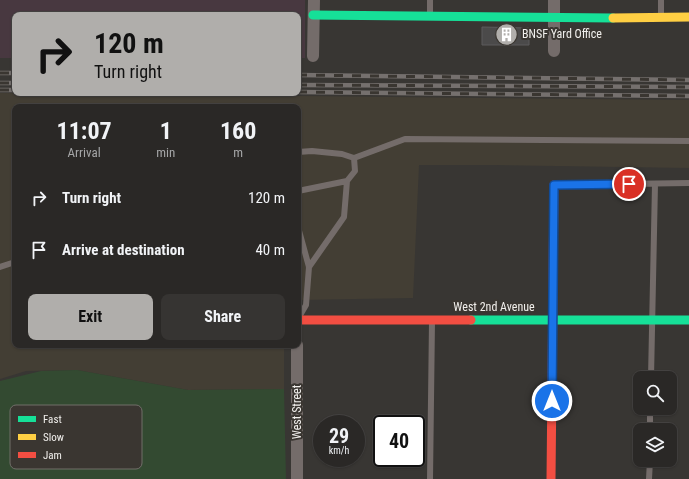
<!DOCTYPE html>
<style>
:root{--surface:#2a2826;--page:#363432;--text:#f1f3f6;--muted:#a5a6a7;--line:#464443;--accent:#b0aeab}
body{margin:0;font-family:"Roboto Condensed",sans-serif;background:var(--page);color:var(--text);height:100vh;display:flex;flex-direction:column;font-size:15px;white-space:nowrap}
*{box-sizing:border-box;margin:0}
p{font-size:13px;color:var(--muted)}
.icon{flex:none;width:22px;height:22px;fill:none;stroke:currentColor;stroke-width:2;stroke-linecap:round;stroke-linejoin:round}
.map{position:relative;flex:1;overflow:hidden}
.side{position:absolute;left:12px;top:104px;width:289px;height:244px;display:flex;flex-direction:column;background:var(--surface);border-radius:8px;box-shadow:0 1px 3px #0004,0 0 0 1px var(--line)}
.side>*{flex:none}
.banner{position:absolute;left:12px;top:12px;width:289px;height:84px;border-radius:8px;box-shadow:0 1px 3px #0004,0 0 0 1px var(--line);background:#b0aeab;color:#111;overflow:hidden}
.tools{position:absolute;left:633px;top:371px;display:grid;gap:8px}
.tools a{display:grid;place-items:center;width:44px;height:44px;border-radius:8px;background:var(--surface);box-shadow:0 1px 3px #0004,0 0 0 1px var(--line);font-size:20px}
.speed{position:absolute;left:313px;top:415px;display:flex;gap:8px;font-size:20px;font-weight:700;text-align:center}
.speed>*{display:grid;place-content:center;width:52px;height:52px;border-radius:50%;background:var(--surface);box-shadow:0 1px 3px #0004,0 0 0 1px var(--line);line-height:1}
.speed small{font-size:10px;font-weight:400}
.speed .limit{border:2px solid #111;border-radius:6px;background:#fff;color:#111}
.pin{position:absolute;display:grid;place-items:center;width:34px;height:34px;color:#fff;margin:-17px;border:2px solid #fff;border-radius:50%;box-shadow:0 1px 4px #0007}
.me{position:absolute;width:44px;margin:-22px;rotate:0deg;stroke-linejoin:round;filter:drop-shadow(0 0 3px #0008)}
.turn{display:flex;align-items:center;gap:14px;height:84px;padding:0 16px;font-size:18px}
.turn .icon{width:52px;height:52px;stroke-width:2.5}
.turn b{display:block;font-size:28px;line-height:34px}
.eta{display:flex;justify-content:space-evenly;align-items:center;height:68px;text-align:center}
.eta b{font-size:24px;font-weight:700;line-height:28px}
.button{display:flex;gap:8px;margin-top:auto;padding:8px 16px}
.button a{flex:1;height:46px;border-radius:8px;background:var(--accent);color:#111;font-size:16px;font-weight:700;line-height:46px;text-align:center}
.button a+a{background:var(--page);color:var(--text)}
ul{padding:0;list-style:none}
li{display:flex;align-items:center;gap:12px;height:52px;padding:0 16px}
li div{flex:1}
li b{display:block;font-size:15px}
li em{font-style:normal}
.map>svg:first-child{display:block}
.built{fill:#433e34}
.industrial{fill:#483840}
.green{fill:#334a31}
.building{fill:#4b4a4a;stroke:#5c5b5c}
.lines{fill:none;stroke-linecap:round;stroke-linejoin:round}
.lane{stroke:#746c6a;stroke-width:6}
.street{stroke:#746c6a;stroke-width:12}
.fast{stroke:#16e098;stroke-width:9}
.slow{stroke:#ffcf43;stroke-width:9}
.jam{stroke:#f24e42;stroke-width:9}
.rail-casing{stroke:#75706e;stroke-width:4.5}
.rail{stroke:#3a3631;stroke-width:3;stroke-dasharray:9;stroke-linecap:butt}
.route-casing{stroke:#114b97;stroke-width:10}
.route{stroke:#1a73e8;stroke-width:7}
.labels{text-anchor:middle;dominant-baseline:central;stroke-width:4;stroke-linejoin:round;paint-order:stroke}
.poi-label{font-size:12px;fill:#f1efec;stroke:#3a3631;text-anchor:start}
.street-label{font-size:12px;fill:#f1efec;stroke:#3a3631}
.key{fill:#3a3631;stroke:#716e69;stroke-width:1}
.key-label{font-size:11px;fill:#f1efec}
</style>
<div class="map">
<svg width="689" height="479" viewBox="0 0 689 479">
<rect width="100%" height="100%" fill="#383633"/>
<!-- built -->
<path class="built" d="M0,93l689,7v68l-194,-3h-76l-6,133 -115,2v-193h-283v238h269v44l-96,1 -111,-20 -51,1 -26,8z"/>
<!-- industrial -->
<path class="industrial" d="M0,0h305v58h-7v-43h-283v43h-15z"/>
<!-- green -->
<path class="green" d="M77,370l111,20 96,-1 2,90h-286v-98l41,-10z"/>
<!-- building -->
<path class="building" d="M482,27l47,1v17h-47z"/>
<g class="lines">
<!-- lane -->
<path class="lane" d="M430,15v-15
M661,16v-16
M298,152l14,-1 30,3 12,4 51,-19 284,2
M555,185l134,-2
M298,191l49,-10
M298,227l11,40 -3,38 -7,12
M0,267l15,-5
M309,267l35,-50 3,-36 8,-10 -1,-13
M651,378l4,-194
M650,430v-22
M430,479l2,-158
M649,479l1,-19"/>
<!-- street -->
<path class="street" d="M554,0v51
M313,56l1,-56
M297,479v-134"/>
<!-- fast -->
<path class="fast" d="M313,15l300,3
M471,320h218"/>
<!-- slow -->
<path class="slow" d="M613,18l76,-1"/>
<!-- jam -->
<path class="jam" d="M298,320h173
M551,479l3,-294"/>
<defs>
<path id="rail" d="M0,73h15
M298,75l391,5
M0,83h15
M298,85l391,2
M0,90h15
M298,92l391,4"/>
</defs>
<!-- rail casing -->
<use href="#rail" class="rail-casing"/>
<!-- rail -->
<use href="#rail" class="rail"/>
</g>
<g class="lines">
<defs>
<path id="route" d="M552,401l2,-216 75,-1"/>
</defs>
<!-- route casing -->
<use href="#route" class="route-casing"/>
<!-- route -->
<use href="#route" class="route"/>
</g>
<!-- icons -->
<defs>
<symbol id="building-disc" viewBox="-11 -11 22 22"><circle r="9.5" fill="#b0aeab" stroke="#3a3631"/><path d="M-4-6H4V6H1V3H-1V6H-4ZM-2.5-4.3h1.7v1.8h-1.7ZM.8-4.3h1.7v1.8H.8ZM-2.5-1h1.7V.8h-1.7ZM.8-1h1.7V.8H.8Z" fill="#fff"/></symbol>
</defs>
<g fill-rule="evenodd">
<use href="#building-disc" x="494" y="22" width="25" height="25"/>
</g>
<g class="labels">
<!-- poi labels -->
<g class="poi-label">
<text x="522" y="34">BNSF Yard Office</text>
</g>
<!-- street labels -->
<g class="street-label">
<text x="494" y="307">West 2nd Avenue</text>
<text transform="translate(297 412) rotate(-90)">West Street</text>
</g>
</g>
<!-- legend -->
<rect x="10" y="405" width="132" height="64" rx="6" class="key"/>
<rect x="18" y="416" width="18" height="6" fill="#16e098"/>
<rect x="18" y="434" width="18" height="6" fill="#ffcf43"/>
<rect x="18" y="452" width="18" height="6" fill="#f24e42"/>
<g class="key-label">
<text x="43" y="423">Fast</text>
<text x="43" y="441">Slow</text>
<text x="43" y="459">Jam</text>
</g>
</svg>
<div class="tools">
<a><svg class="icon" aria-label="search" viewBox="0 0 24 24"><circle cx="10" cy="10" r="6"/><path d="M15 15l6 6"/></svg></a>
<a><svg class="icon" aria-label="layers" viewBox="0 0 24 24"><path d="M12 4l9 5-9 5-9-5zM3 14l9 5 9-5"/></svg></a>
</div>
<div class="speed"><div>29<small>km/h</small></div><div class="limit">40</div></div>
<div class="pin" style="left:629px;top:184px;background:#d93025"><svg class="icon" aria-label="arrive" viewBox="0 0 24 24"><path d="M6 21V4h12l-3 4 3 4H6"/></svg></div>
<svg class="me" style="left:552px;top:401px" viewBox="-20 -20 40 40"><circle r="17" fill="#1a73e8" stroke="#fff" stroke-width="3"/><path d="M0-11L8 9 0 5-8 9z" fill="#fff"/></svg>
<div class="banner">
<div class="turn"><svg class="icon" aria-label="right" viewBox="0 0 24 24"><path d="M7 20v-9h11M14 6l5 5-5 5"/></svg><div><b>120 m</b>Turn right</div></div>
</div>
<section class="side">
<div class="eta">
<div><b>11:07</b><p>Arrival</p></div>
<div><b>1</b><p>min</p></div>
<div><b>160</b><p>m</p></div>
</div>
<ul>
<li><svg class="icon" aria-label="right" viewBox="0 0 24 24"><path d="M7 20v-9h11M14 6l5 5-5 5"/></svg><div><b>Turn right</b></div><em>120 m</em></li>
<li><svg class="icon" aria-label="arrive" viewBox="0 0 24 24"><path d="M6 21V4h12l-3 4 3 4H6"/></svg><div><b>Arrive at destination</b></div><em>40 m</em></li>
</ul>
<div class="button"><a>Exit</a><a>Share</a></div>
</section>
</div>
